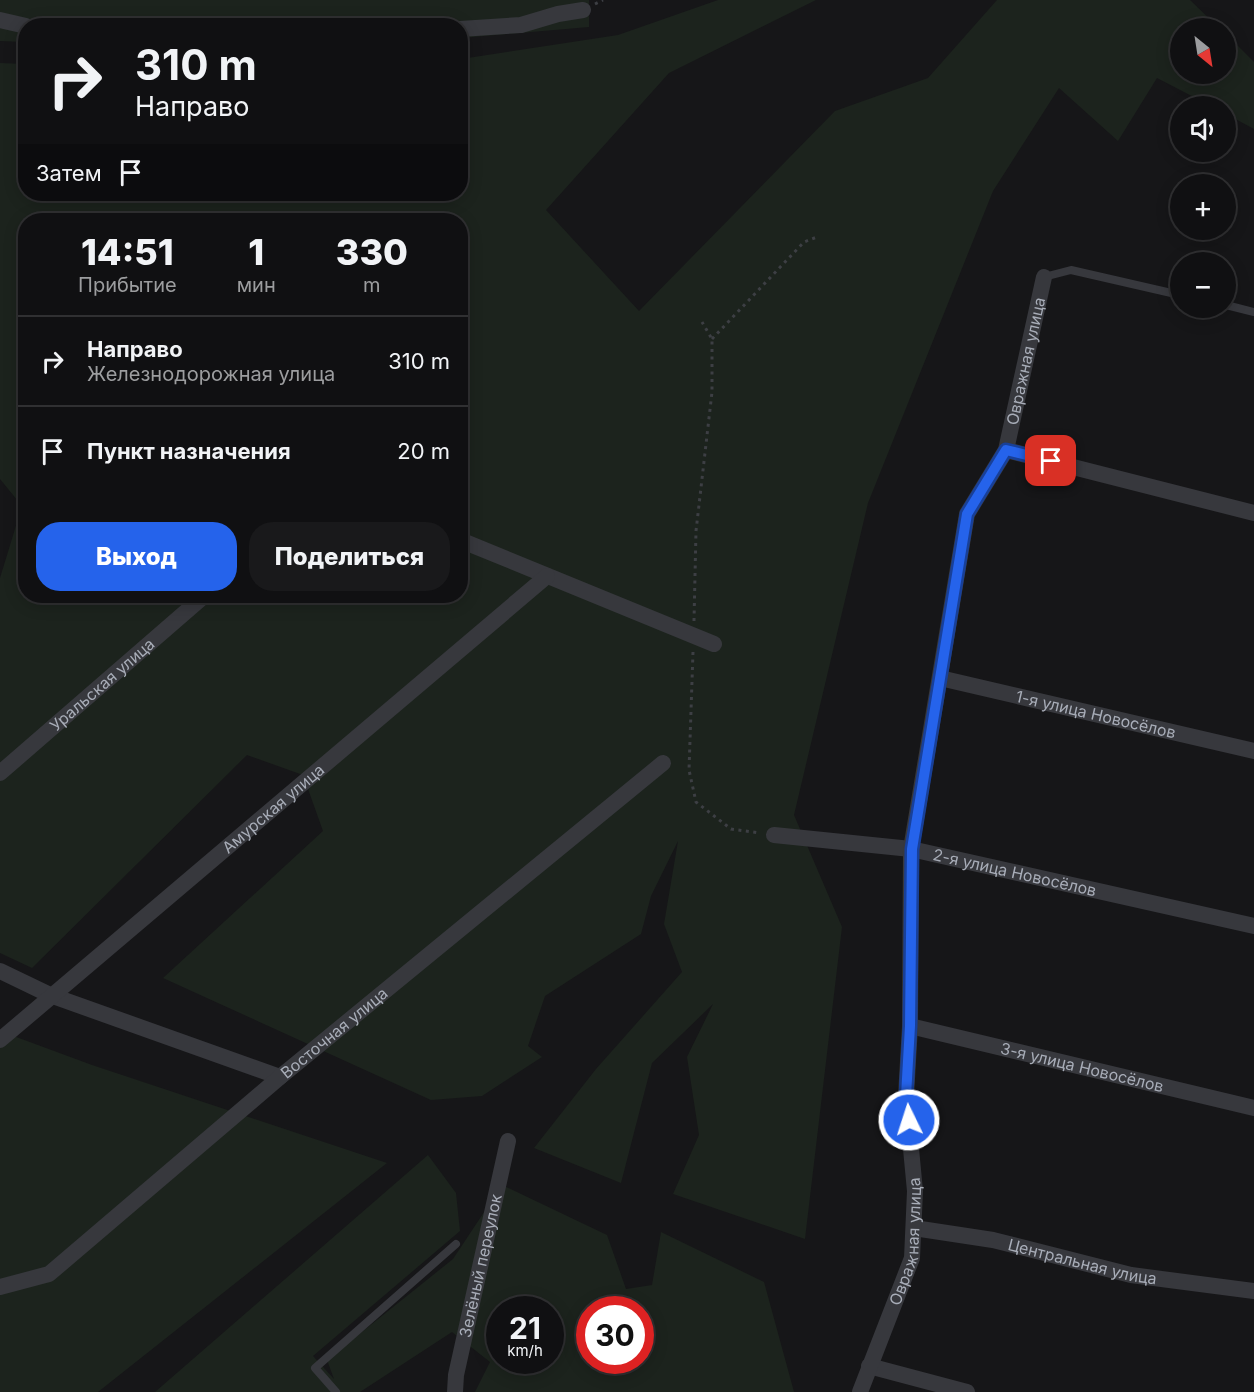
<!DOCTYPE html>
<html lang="ru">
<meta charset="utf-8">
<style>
:root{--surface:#101012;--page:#19191b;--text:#f1f3f6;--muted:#9c9d9f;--line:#303032;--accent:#2563eb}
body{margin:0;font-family:Inter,sans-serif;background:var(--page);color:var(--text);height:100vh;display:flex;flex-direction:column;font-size:22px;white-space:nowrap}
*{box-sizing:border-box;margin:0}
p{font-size:20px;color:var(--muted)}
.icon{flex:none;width:33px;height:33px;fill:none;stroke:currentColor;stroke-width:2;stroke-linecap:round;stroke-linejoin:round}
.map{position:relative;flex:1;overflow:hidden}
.side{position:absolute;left:18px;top:213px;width:450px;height:390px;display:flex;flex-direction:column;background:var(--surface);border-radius:24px;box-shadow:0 3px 15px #0003,0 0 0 2px var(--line)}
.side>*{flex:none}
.banner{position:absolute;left:18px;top:18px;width:450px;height:183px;border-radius:24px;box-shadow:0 3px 15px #0003,0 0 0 2px var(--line);background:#101012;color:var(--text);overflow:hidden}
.needle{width:39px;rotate:150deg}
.controls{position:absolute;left:1170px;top:18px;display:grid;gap:12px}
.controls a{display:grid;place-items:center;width:66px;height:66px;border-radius:50%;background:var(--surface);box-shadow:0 3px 15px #0003,0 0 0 2px var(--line);font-size:30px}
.speed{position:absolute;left:486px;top:1296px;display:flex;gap:12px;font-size:30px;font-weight:700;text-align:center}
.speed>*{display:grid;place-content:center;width:78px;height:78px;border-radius:50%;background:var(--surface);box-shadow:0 3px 15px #0003,0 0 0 2px var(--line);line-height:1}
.speed small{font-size:15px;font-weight:400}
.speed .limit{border:9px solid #d22;background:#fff;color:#111}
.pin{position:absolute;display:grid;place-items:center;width:51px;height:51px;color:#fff;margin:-26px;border-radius:12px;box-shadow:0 3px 9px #0006}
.me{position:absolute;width:66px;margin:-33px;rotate:356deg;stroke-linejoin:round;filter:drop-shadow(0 0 4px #0008)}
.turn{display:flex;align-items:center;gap:21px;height:126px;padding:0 18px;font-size:27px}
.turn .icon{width:78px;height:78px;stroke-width:2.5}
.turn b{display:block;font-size:42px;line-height:51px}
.then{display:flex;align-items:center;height:57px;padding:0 18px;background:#0003;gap:12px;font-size:22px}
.eta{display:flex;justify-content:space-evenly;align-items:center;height:102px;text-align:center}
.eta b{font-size:36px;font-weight:800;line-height:42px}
.primary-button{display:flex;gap:12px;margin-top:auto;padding:12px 18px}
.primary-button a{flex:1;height:69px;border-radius:24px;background:var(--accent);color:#fff;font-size:24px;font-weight:800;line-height:69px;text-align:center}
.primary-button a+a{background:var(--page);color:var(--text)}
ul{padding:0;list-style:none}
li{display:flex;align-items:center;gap:18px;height:90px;padding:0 18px;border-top:2px solid var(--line)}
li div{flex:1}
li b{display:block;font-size:22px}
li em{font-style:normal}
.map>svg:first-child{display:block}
.green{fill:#1c231d;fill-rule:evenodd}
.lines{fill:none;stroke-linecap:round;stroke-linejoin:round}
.path{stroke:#3d3f44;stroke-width:3;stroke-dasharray:3 4.5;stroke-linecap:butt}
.service{stroke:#37383d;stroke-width:8}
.minor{stroke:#37383d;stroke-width:16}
.route-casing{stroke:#184099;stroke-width:15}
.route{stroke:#2563eb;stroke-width:10}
.labels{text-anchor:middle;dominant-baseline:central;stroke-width:6;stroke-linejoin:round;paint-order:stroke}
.street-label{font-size:16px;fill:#a8adb8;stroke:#111113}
</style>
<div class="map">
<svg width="1254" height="1392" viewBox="0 0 1254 1392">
<rect width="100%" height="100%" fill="#161618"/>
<!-- green -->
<path class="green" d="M0,0h589v27l-128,11 -1,-12h-434l-1,16 -25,-1z
M718,0h98l-147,73 -123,137 93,101 196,-200 93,-33 69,-78h193l29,28h-39v46h46v-40l28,28v67l-28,-15v-8h-15l-54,-28 -39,63 -59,-53 -66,103 -125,312 -74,312 48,112 -37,312 -132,-45 26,-59 -12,-78 26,-53 -61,59 -31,120 -87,-35 62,-79 86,-97 -18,-48 14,-83 -27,55 -10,38 -96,62 -17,50 14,11 -60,39 -51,4 -268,-122 160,-147 -20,-56 -56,-20 -215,213 -32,-15v-375l22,-72 -22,-27v-416l25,1 1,130h434l1,-135 157,-24zM26,220h434v376h-434z
M0,1031l92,34 295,98 -289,229h-98z
M428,1155l28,38 4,38 -147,125 21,23 -7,-19 126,-101 49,-74 105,50 19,54 26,-4 9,-53 103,50 30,110h-319l15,-30 -38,-30 -92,60h-205zM500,1310h50v50h-50zM590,1310h50v50h-50z"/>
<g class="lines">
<!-- path -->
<path class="path" d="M595,4l8,-4
M712,339l92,-97 13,-5
M694,621l2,-90 16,-139v-53l-10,-17
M693,652l-4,118 7,32 35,27 29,4"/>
<!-- service -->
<path class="service" d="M1044,277l27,-7 109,25
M1226,305l28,7
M336,1392l-21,-24 141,-124"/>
<!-- minor -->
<g class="minor">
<path d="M0,20l26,6"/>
<path d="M460,29l61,-4 37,-11 25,-4"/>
<path d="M1006,450l248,63"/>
<path d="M460,540l254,104"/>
<path id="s1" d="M940,678l314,73"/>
<path id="s2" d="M0,773l204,-177"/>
<path id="s3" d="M774,835l137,14 343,77"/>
<path d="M0,971l50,24 230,82"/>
<path id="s4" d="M910,1026l344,82"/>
<path id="s5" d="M0,1040l547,-464"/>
<path id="s6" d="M914,1228l79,12 138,35 123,16"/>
<path id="s7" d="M0,1287l49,-13 231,-197 383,-314"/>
<path d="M869,1366l98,26"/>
<path id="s8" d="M455,1392l1,-17 52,-234"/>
<path id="s9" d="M860,1392l52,-134 3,-67 -9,-95 4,-70 1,-177 56,-335 39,-64 38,-173"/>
</g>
</g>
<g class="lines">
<defs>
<path id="route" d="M909,1120l-3,-24 4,-70 2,-177 55,-335 39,-64 45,11"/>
</defs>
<!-- route casing -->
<use href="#route" class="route-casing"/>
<!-- route -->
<use href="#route" class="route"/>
</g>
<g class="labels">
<!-- street labels -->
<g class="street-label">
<text stroke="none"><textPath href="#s9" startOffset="1059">Овражная улица</textPath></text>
<text stroke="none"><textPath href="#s2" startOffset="135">Уральская улица</textPath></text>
<text stroke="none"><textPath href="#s1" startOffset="160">1-я улица Новосёлов</textPath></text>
<text stroke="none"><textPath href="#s5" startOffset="358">Амурская улица</textPath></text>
<text stroke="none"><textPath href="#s3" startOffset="244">2-я улица Новосёлов</textPath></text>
<text stroke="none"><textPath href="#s7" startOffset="424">Восточная улица</textPath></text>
<text stroke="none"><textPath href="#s4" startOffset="177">3-я улица Новосёлов</textPath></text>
<text stroke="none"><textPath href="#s9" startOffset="159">Овражная улица</textPath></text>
<text stroke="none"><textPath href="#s6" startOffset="172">Центральная улица</textPath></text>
<text stroke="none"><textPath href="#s8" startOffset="129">Зелёный переулок</textPath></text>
</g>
</g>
</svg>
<div class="controls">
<a><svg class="needle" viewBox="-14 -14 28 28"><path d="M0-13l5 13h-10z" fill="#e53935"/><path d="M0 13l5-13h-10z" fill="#9c9d9f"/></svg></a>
<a><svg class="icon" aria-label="sound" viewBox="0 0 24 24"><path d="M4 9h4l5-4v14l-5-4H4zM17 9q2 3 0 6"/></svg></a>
<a>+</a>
<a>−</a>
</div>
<div class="speed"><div>21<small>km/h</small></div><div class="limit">30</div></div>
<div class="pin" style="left:1051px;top:461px;background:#d93025"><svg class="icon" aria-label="arrive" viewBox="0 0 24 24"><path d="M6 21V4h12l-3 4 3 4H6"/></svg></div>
<svg class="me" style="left:909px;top:1120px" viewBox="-20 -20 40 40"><circle r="17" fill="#2563eb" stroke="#fff" stroke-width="3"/><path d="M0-11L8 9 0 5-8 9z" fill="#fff"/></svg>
<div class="banner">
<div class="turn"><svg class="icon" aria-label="right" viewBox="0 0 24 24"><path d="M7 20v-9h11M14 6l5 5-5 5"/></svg><div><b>310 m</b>Направо</div></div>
<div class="then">Затем<svg class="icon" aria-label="arrive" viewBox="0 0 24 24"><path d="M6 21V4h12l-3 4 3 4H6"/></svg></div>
</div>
<section class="side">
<div class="eta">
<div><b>14:51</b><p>Прибытие</p></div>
<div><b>1</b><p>мин</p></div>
<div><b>330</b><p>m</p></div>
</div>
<ul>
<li><svg class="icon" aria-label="right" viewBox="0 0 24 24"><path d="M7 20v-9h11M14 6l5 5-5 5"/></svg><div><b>Направо</b><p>Железнодорожная улица</p></div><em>310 m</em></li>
<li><svg class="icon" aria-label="arrive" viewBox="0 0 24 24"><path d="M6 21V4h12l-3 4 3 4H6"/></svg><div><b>Пункт назначения</b></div><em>20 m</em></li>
</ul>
<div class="primary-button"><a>Выход</a><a>Поделиться</a></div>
</section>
</div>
